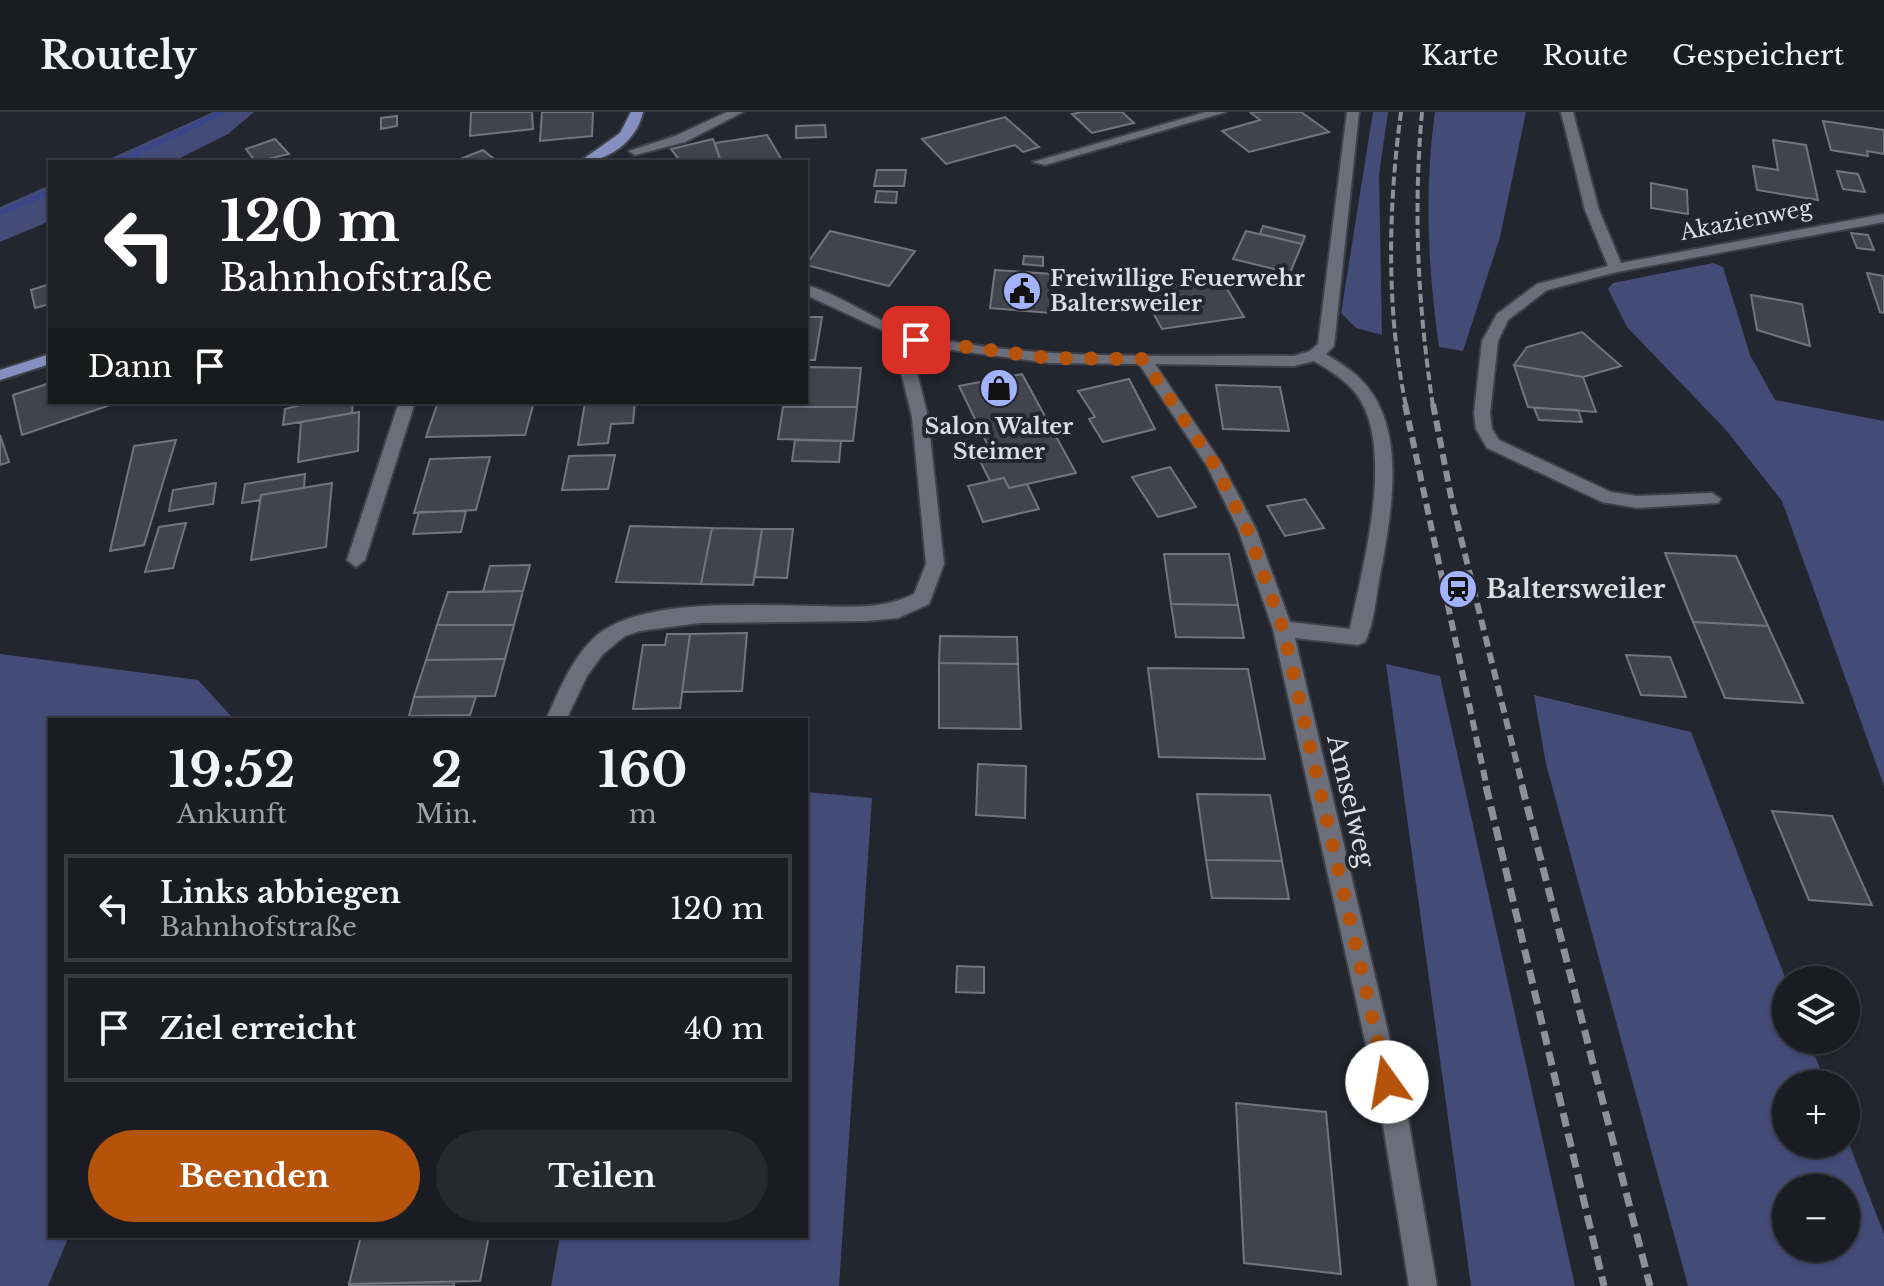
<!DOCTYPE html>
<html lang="de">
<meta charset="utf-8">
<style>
:root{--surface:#1b1c23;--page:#282930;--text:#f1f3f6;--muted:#a0a1a6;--line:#393a41;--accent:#b45309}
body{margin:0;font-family:"Libre Baskerville",serif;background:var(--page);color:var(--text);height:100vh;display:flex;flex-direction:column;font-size:30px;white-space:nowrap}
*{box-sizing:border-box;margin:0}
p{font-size:26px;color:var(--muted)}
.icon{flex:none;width:44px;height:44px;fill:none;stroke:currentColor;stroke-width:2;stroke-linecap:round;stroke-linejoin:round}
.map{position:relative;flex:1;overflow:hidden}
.sheet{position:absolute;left:48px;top:606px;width:760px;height:520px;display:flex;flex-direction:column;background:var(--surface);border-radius:0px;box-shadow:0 2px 6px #0004,0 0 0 2px var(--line)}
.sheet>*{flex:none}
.guide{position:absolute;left:48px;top:48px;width:760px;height:244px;border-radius:0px;box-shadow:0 2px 6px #0004,0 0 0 2px var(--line);background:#202124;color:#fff;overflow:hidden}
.fabs{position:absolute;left:1772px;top:854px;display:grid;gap:16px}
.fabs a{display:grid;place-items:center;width:88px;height:88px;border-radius:50%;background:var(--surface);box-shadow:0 2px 6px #0004,0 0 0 2px var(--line);font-size:40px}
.pin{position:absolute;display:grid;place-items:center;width:68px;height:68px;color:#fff;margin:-34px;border-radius:16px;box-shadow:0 4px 12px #0006}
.me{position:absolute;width:88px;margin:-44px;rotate:347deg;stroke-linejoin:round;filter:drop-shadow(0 0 6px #0008)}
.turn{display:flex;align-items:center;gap:28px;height:168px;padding:0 40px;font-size:36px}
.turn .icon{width:104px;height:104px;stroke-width:2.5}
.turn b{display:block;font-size:56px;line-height:68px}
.then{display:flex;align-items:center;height:76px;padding:0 40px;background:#0003;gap:16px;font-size:30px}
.eta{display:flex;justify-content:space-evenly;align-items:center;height:136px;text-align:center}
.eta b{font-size:48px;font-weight:800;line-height:56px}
.action{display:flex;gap:16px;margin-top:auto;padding:16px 40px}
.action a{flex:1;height:92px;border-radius:48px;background:var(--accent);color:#fff;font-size:32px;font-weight:800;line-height:92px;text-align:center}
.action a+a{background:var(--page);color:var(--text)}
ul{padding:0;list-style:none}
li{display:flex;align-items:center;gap:24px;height:108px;margin:0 16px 12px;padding:0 24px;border:4px solid var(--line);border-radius:0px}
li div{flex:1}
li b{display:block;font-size:30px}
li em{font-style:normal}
header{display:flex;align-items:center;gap:48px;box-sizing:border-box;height:112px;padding:0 40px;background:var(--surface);border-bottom:2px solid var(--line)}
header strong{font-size:38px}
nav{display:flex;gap:44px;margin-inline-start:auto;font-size:28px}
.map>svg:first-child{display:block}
.green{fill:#434b77;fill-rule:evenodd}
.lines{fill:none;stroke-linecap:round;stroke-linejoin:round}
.stream{fill:#3b4589;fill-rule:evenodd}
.building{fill:#41444d;stroke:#72757f;stroke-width:2}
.minor-casing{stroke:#3f4148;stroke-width:4}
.major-casing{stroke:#3f4148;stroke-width:4}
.minor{fill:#6c6f79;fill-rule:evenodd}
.major{fill:#8690c0;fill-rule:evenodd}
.rail-far2{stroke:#8e9097;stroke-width:4;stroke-dasharray:9 4;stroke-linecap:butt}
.rail-far1{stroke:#8e9097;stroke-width:6;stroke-dasharray:11 6;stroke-linecap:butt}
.rail{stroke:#8e9097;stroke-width:7;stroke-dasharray:14 7;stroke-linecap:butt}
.route{stroke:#b45309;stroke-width:14;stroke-dasharray:0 25.2}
.labels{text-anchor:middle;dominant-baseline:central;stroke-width:8;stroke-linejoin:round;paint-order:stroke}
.far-street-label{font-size:22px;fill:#dcdee4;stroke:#24262f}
.far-poi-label{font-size:22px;font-weight:bold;fill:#dcdee4;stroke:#24262f;text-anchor:start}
.poi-label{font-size:26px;font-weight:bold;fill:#dcdee4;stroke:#24262f;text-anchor:start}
.street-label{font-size:26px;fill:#dcdee4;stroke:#24262f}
</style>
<header>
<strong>Routely</strong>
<nav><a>Karte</a><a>Route</a><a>Gespeichert</a></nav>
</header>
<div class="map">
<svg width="1884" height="1174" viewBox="0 0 1884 1174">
<rect width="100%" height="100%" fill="#24262f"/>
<!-- green -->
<path class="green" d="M213,0h41l-26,22 -56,28h-69z
M1373,0h15l-9,63 3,160 -26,-7 -15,-15z
M1435,0h91l-26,125 -37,114 -24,-4c-11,-78 -15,-157 -4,-235z
M50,73v36l-50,21v-35z
M1713,151l10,4 27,88 25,45 109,21v365l-102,-285 -56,-71 -99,-103 -19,-38 5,-6z
M0,542l198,26 33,36 -1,4h-180v516h19l-21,50h-48z
M1386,552l54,12 135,610h-104z
M1534,583l157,37 95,248v60h23l17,44h-40v60h60v-8l38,98v52h-196l-142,-522zM1846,1076v60h-60v-60z
M806,680l66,6 -33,488h-288l9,-50h246z"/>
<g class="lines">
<!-- stream -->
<path class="stream" d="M217,0h11l-103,50h-12z
M50,77v6l-50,21v-6z"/>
</g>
<!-- building -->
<path class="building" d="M471,0h61l1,17 -63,7z
M542,0h51l-1,24 -52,5z
M1082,0h40l12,11 -42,10 -20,-19z
M1301,0l28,20 -80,20 -27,-21 38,-11 -9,-7 5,-1z
M397,4v10l-16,3v-11z
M1005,5l34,30 -16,5 -8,-7 -69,19 -24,-25z
M1823,9l61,9v24l-17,-3 1,5 -37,-6z
M825,13l1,12 -30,1v-12z
M767,23l15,25 -61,2 -6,-19z
M275,27l14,15 -33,8 -10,-13z
M713,27l8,23h-40l-10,-13z
M1773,28l33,5 12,55 -61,-10 -4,-24 25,4z
M483,38l15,12h-45z
M877,58h29l-2,16h-30z
M1837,59l21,3 7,18 -22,-3z
M1651,71l36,7 1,24 -37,-6z
M877,79l20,1 -1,11 -21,-1z
M1263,114l42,10 -3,8 -42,-10z
M830,119l85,20 -26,35 -83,-21z
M1246,119l56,13 -12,29 -57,-14z
M1851,121l17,2 6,15 -17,-2z
M1024,144l19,1v9l-20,-2z
M995,158l59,4 -4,39 -60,-5z
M1867,161l17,3v37l-4,-1z
M1221,167l23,38 -82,12 -17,-31 31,-4 -5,-8z
M50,172v20l-15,4 -4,-18z
M1751,183l51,9 8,42 -53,-16z
M806,205h16l-7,43h-9z
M1582,220l39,34 -38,11 -69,-12 13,-18z
M1514,253l69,12 13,35 -68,-5z
M806,255l55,1 -4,39h-74v-5h23z
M1022,262l54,99 -67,15 -5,-10 -14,3 -10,-20 14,-3 -35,-72z
M1129,267l26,50 -52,13 -14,-23 6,-2 -17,-26z
M50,271v19h69l-97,33 -9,-40z
M1216,273l64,2 9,44 -66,-2z
M312,290h41l-1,11 -69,12 2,-16z
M438,290h96l-9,33 -99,2z
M585,290h50l-2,21 -22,1 -3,19 -30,2z
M783,295h74l-4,34 -75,-2z
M1534,296l44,2 4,12 -43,-2z
M359,300l-1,39 -60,11 3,-40z
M0,323l9,27 -9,3z
M176,328l-32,105 -34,6 24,-105z
M795,328l46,1 -2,21 -47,-1z
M615,343l-7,34 -46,1 7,-34z
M490,345l-14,53 -62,3 16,-54z
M1170,355l26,40 -38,10 -26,-40z
M305,362l-1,14 -43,7 -1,5 -18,3 3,-19z
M1004,366l5,10 18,-4 12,25 -56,13 -15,-36z
M216,371l-3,21 -44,7 4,-21z
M332,371l-6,64 -75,13 10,-65z
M1305,387l19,29 -39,8 -18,-30z
M466,399l-5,21 -48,2 6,-22z
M186,411l-13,45 -28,4 14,-45z
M630,414l82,2 -11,56 -85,-2z
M712,416l50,1 -9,56 -52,-1z
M762,417h31l-6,49 -32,-1z
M1665,441l71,3 32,70 -75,-4z
M1164,442h65l9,51 -67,-1z
M530,453l-7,26 -40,1 7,-26z
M523,479l-9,34h-77l11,-33z
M1171,492l67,1 6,33 -68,-1z
M1693,510l75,4 35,77 -78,-5z
M437,513h77l-9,34 -79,1z
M747,521l-5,58 -60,1 8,-58z
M667,522h23l-10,74 -47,1 10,-64h22z
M940,524l77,1 1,27 -79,-1z
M1626,543l44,2 16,40 -45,-2z
M505,547l-10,37 -81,1 12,-37z
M939,551l79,1 3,65 -82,-1z
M1148,556l100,1 17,90 -106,-2z
M476,584l-6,19 -61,1 5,-19z
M978,652l48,2 -1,52 -49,-3z
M1197,682l73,1 12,66 -76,-1z
M1772,699l60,5 40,89 -63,-5z
M1206,748l76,1 7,38 -77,-1z
M957,854l27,1v26l-28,-1z
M1236,991l90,9 15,162 -97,-11z
M361,1124h128l-9,45 -131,3z
M454,1170v4h-105v-2z"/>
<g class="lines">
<defs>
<path id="minor" d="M727,0h16l-58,30 -50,13 -6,-4 46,-15z
M1206,0h20l-181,53 -12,-3z
M1347,0h12l-25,234 -8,8c14,9 29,18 39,30 42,48 26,130 16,186 -5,22 -6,52 -16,72l-7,3 -63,-7 112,474 30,174h-28l-28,-174 -108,-483 -35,-100 -31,-63 -68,-102 -90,-1 -127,-17 -7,18 13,53 16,147 -15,40 -31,14 -31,3 -167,2 -60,8 -15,5 -22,18 -16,22 -21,44h-20c13,-30 26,-62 50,-84 47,-40 163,-30 222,-30 34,1 66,3 96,-12l12,-30 -14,-147 -13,-53 9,-22 -102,-47v-10c40,11 76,42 117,51 121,27 248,18 371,20l16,-5 8,-7zM1314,249c15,9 32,19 43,34 39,54 5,173 -7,234l-60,-7 -34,-93 -34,-65 -67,-100 139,2z
M1561,0h12l26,98 22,53 263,-49v8l-267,50 -70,18 -39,30 -10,21 -8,72 2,16 7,11 112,52 26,4 75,-3 9,6 -3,4 -81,5 -35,-6 -115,-54 -11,-19 -2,-16 8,-72 15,-27 40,-30 71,-18 -23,-56z
M399,290h16l-50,158 -9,7 -9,-7z"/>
<path id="major" d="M631,0h12c-6,29 -35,50 -64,50l41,-29z
M50,242v10l-50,16v-10z"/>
</defs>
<!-- minor casing -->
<use href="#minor" class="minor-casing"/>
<!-- major casing -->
<use href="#major" class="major-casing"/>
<!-- minor -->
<use href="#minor" class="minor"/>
<!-- major -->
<use href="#major" class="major"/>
<!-- rail-far2 -->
<path class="rail-far2" d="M1401,0c-13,96 -15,199 5,294
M1422,0c-9,100 -4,195 11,294"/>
<!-- rail-far1 -->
<path class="rail-far1" d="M1405,292l82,384
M1433,292l19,98 71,286"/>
<!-- rail -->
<path class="rail" d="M1486,674l118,500
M1522,674l128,500"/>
</g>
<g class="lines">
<!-- route -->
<path class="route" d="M916,228l133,18 94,1 71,105 33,65 36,100 104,453"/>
</g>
<!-- icons -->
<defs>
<symbol id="civic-disc" viewBox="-11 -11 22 22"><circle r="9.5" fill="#a2b2fd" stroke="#24262f"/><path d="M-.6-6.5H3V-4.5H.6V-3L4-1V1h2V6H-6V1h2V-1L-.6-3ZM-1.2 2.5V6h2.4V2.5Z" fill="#111"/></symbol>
<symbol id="shop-disc" viewBox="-11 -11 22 22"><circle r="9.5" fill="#a2b2fd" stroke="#24262f"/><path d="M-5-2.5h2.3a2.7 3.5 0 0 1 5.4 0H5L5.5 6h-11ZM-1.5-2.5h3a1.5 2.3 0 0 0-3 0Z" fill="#111"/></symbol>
<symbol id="station-disc" viewBox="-11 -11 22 22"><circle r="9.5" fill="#a2b2fd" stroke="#24262f"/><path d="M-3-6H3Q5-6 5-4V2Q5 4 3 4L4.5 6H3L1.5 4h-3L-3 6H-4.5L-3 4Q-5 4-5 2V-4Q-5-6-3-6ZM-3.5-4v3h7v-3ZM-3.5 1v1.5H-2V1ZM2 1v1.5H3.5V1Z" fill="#111"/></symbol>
</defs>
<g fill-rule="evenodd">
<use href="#civic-disc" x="1000" y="157" width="44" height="44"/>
<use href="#shop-disc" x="977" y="254" width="44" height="44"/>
<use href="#station-disc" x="1436" y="455" width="44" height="44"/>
</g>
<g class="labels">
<!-- far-street labels -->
<g class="far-street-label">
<text transform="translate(1746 108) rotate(-11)">Akazienweg</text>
</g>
<!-- far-poi labels -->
<g class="far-poi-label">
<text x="1050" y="166">Freiwillige Feuerwehr<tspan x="1050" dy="25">Baltersweiler</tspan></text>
<text x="999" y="314" text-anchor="middle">Salon Walter<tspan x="999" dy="25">Steimer</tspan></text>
</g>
<!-- poi labels -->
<g class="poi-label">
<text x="1486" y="477">Baltersweiler</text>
</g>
<!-- street labels -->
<g class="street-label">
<text transform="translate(1351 689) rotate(77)">Amselweg</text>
</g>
</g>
</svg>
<div class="fabs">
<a><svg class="icon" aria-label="layers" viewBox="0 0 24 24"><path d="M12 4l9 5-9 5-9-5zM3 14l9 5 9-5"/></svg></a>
<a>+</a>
<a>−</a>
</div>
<div class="pin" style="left:916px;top:228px;background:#d93025"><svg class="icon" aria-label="arrive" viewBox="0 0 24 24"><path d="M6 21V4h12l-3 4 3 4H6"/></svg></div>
<svg class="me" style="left:1387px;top:970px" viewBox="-20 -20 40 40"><circle r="19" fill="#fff"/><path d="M0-13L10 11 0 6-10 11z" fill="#b45309"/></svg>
<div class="guide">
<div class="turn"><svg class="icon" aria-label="left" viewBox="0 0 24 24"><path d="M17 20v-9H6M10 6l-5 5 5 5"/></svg><div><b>120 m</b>Bahnhofstraße</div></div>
<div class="then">Dann<svg class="icon" aria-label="arrive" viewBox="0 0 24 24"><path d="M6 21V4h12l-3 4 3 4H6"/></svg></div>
</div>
<section class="sheet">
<div class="eta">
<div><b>19:52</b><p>Ankunft</p></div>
<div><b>2</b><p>Min.</p></div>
<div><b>160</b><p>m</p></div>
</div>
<ul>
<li><svg class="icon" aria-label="left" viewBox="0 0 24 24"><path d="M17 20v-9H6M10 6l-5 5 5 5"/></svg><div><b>Links abbiegen</b><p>Bahnhofstraße</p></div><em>120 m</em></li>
<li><svg class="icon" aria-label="arrive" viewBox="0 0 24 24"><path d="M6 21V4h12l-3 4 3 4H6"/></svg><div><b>Ziel erreicht</b></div><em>40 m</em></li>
</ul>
<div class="action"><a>Beenden</a><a>Teilen</a></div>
</section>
</div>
